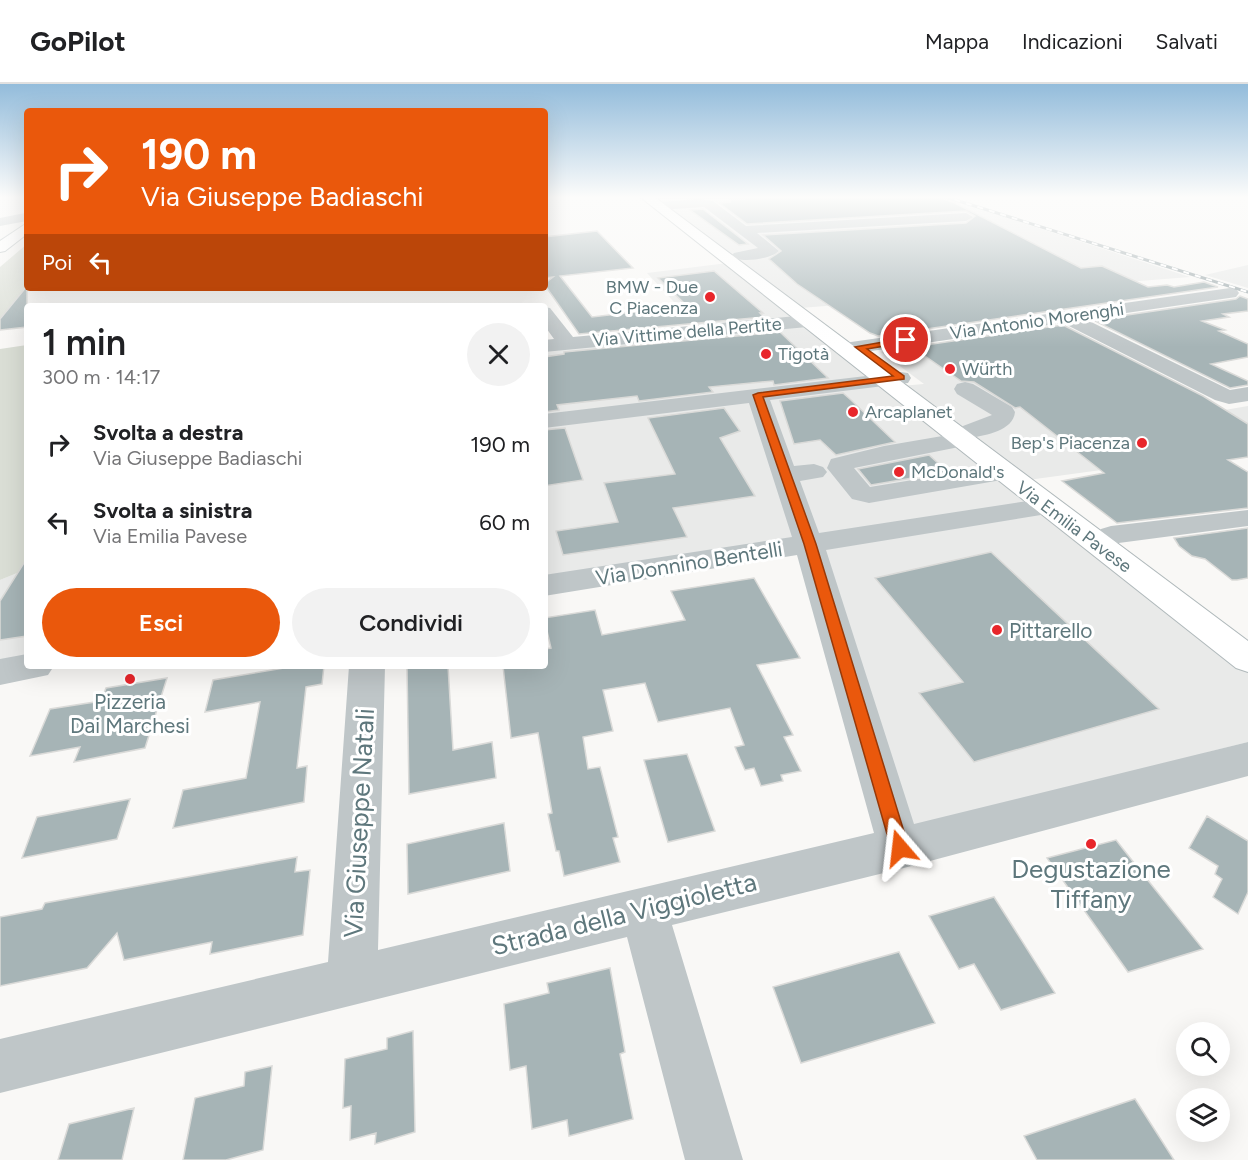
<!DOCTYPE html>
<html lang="it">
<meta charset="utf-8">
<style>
:root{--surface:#fff;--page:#f2f2f2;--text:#202124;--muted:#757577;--line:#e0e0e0;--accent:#ea580c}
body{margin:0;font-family:Figtree,sans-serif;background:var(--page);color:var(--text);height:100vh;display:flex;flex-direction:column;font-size:22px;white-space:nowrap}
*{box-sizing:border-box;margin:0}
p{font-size:20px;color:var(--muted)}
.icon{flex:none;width:33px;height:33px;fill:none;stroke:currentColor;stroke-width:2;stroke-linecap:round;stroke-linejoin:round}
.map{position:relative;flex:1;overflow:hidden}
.drawer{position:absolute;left:24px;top:219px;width:524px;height:366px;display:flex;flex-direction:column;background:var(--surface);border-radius:6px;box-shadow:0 6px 24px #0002}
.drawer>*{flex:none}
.banner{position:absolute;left:24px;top:24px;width:524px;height:183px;border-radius:6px;box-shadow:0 6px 24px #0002;background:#ea580c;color:#fff;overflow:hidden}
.tools{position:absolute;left:1176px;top:938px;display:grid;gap:12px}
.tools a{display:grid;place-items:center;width:54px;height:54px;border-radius:50%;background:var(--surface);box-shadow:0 6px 24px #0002;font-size:30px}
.pin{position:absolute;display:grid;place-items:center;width:51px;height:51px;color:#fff;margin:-26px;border:3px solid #fff;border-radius:50%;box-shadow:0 2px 6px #0007}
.me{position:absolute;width:66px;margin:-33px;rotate:343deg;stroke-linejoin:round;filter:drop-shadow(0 0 4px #0008)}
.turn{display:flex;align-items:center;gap:21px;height:126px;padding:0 18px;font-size:27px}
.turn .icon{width:78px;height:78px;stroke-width:2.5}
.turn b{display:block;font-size:42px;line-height:51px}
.then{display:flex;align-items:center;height:57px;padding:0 18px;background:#0003;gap:12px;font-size:22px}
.round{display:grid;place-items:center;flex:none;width:63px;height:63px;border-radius:32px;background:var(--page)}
.summary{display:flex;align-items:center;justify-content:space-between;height:102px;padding:0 18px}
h1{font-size:36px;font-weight:600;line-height:45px}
.action{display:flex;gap:12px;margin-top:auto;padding:12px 18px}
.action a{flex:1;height:69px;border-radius:36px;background:var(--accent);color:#fff;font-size:24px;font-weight:600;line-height:69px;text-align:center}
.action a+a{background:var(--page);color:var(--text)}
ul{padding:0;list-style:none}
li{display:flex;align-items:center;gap:18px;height:78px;padding:0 18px}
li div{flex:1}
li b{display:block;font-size:22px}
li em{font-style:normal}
header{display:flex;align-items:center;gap:36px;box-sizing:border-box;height:84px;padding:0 30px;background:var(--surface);border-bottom:2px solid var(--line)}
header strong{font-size:28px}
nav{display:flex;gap:33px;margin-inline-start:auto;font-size:21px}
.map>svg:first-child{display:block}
.built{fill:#e9eae9}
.green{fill:#daded5}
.building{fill:#a6b4b6;stroke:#dadad8;stroke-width:1.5}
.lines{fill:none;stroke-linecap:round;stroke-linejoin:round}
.major-casing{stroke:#b0b9bb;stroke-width:2}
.minor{fill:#bfc6c8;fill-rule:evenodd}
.major{fill:#fff;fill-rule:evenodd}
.rail-casing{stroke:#9eaaad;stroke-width:3}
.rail{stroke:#fff;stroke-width:2;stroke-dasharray:6;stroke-linecap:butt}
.route{fill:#ea580c;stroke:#983908;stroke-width:1.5}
.poi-dot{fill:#e8262b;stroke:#fff;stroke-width:2}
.labels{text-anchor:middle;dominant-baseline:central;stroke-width:6;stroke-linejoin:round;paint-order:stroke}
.far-poi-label{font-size:18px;fill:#5e777c;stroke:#fff;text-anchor:start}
.far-street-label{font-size:18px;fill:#5e777c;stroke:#fff}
.street-label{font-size:21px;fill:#5e777c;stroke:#fff}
.poi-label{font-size:21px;fill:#5e777c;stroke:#fff;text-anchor:start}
.near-street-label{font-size:26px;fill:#5e777c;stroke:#fff}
.near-poi-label{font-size:26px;fill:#5e777c;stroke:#fff}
</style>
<header>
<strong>GoPilot</strong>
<nav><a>Mappa</a><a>Indicazioni</a><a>Salvati</a></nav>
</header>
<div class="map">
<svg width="1248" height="1076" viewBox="0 0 1248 1076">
<rect width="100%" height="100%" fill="#f9f8f6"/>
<!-- built -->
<path class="built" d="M651,112h288l251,81 -390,31 101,78 23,-2 -43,-32 122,-19 68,38 107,47 70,-12v44l-220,30 220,164v98l-40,10 -311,96 -88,-304 -264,42v-241l155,-15 -53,-57 89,-11z
M1248,181v23l-43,-13z
M27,485v97l-27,6v-92z"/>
<!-- green -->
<path class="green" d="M27,160v42l-27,33v-52z
M27,261v224l-27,11v-231z"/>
<!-- building -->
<path class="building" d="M806,112h127l20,6 128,66 21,-2 46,21 19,-2 7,2 30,-5 14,5 -340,49 -8,-3 -73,-49 -28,-25 12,-8 -18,-16 203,-12 9,-7 -9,-5 -219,13 -28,-21 11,-1 -1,-2z
M703,125l45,35 -9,1 -49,-35z
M597,147l36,37 -73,8 32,41 95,-11 -29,-28 56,-7 49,42h-3l4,4 -185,17 -35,-50 9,-7 -9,1v-41z
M27,202v41l-27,3v-11z
M1240,212l8,3v12l-25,3 6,3 -27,4 23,9 -6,1 29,13v13l-37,7 37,17v4l-18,3 -137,-68 143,-21z
M1063,241l140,71 45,28v33l-20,3 20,12v36l-131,15 -55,-42 42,-8 -84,-66 -5,1 -41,-26 -13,-1 -49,-34z
M780,248l48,46 -54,7 -1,-4 -64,6 4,5 -74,9 -2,-5 -80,9 2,5 -15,2v-55l20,-3v-2z
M843,309l8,7 44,42 -59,13 -16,-15 -26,4 -14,-43z
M724,324l16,23 -20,7 35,58 -82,12 14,29 -124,18 -7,-24 62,-9 -14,-39 71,-9 -27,-56z
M565,344l18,52 -39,6v-56z
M929,371l19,17 -77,13 -13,-16z
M1248,444v50l-11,2h-5l-27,-21 -13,-3 -13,-10 -5,-8z
M991,468l168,157 -185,53 -55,-69 44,-11 -88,-104z
M27,474v78l-27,4v-39z
M754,494l46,80 -43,7 36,70 -9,2 17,34 -20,4 2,6 -22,5 -7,-18 -9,2 -5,-11 -5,-12 9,-2 -14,-37 -72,14 -13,-39 -42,7 10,41 -30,6 5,32 12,-2 18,70 -5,1 7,24 -56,14 -5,-25h-3l-8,-37 4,-1 -14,-80 -27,5 -8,-72h41v-17l7,-1 -7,-30 51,-8 7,25 83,-15 -14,-29z
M296,582h28l-2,18 -16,3 -9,81 10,-2 -3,36 -131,26 10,-38 63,-12 14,-76 -55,10 8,-32z
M407,582h41l5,84 39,-8 4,36 -87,16z
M167,594l-22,70 -71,14 6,-15 -50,9 20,-47 51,-8 5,-13z
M687,670l28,77 -47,11 -24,-82z
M130,715l-13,40 -95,19 15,-41z
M1207,732l41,25v51l-10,22 -25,-17 9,-18 -7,-5 3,-8 -29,-18z
M504,739l6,48 -102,23 -1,-50z
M1116,756l26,33 61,76 -75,23 -81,-114z
M297,773l-2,15 15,-2 -7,65 -93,19 2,-12 -88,18 -7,-27 -30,35 -87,18v-69l42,-8 3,-6z
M994,813l61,96 -54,17 -27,-46 -15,5 -30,-53z
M899,868l36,71 -134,40 -28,-76z
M610,884l15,84 -5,2 13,65 -64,17 -2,-16 -35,9 -6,-63 -16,4 -6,-66 45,-11 -2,-10z
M413,947l2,101 -40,12 1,-11 -26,7 1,-34 -8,2 2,-49 42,-10v-11z
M272,982l-9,84 -37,10h-43l12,-62 49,-12 1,-14z
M1135,1015l39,61h-137l-13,-24z
M134,1024l-12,52h-64l11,-36z"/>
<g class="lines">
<defs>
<path id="major" d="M639,112h14l595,445v31l-12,-4z
M27,139v11l-22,17 -5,1v-11z"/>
</defs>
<!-- major casing -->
<use href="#major" class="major-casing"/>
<!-- minor -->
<path class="minor" d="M699,115l14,2 33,25 220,-13 7,4 -7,4 -209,12 22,18c-8,8 -40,13 -48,5l3,-3 24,-5 -54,-41 -45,3 -6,-4 6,-4z
M25,129h2v8l-27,5v-8z
M1230,204l6,1 3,4 -3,4 -151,22 145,71 18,-3v14l-19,3 -14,-4 -152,-77 -219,32 -7,-2 -3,-4 3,-4 7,-2z
M544,223l6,1 23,29 234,-22 7,2 2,4 -2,4 -7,2 -263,25v-12l10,-1 -10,-14z
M900,288l8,1 3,5 -3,5 -138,17 24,66 20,-2 9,3 4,5 -4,5 -23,4 19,52 228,-35 10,2 4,6 -4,6 -10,2 -221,36 88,274 334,-82v34l-348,93 -228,56 71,235h-58l-58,-223 -627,156v-54l328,-77 21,-296h36l-7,284 496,-117 -77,-278 -253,41v-21l248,-38 -43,-134 -205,25v-14z
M965,298l8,2 39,23 3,5c-2,19 -29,23 -44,26l1,2 -3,5 -115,23 16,19 134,-22 9,3 4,5 -4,5 -144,25 -17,-4 -25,-31 4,-9 53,-13 76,-13 3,-7 29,-11 -35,-21 -3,-5 3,-5z
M1248,426v16l-137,18 -10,-3 -4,-6 4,-6 10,-3z
M27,570v12h27l-6,9 -48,10v-26z"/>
<!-- major -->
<use href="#major" class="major"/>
<defs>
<path id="rail" d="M943,112l305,96"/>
</defs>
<!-- rail casing -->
<use href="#rail" class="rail-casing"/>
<!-- rail -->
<use href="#rail" class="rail"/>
</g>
<!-- sky -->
<linearGradient id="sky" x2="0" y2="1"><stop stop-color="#93bcdb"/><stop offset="0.43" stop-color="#fcfcfb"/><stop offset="1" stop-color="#fcfcfb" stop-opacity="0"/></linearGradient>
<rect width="1248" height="263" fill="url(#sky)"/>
<!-- route -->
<path class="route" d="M906,254l2,1v3l-41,7 37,27v3l-141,18 53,147 93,304 -3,6 -6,2 -7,-2 -2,-6 -87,-304 -51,-149 5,-2 135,-17 -38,-29z"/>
<!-- markers -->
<g class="poi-dot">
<circle cx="710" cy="213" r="6"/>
<circle cx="766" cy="270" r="6"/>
<circle cx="950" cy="285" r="6"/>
<circle cx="853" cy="328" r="6"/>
<circle cx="1142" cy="359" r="6"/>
<circle cx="899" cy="388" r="6"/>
<circle cx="997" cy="546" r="6"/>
<circle cx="130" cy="595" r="6"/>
<circle cx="1091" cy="760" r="6"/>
</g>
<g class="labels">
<!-- far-poi labels -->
<g class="far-poi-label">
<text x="698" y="203" text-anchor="end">BMW - Due<tspan x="698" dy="21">C Piacenza</tspan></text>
<text x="778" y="270">Tigotà</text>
<text x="962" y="285">Würth</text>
<text x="865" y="328">Arcaplanet</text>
<text x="1130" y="359" text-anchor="end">Bep's Piacenza</text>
<text x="911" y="388">McDonald's</text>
</g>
<!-- far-street labels -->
<g class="far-street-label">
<text transform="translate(1037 237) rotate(-8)">Via Antonio Morenghi</text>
<text transform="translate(687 248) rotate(-5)">Via Vittime della Pertite</text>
<text transform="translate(1074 443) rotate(37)">Via Emilia Pavese</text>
</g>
<!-- street labels -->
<g class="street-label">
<text transform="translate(689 479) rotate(-9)">Via Donnino Bentelli</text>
</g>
<!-- poi labels -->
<g class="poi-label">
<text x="1009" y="546">Pittarello</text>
<text x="130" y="617" text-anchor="middle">Pizzeria<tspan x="130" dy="24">Dai Marchesi</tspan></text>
</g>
<!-- near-street labels -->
<g class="near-street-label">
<text transform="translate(359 739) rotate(-87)">Via Giuseppe Natali</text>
<text transform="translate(624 830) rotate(-14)">Strada della Viggioletta</text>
</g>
<!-- near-poi labels -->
<g class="near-poi-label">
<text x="1091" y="785">Degustazione<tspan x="1091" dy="30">Tiffany</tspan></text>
</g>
</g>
</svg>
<div class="tools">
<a><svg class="icon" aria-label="search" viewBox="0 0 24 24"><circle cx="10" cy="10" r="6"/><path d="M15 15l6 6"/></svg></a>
<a><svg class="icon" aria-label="layers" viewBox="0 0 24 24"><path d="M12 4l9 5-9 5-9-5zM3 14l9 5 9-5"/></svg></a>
</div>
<div class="pin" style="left:906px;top:256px;background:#d93025"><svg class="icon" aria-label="arrive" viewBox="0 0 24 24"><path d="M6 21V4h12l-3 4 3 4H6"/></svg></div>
<svg class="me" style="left:900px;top:764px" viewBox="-20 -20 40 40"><path d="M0-17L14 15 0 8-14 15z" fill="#ea580c" stroke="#fff" stroke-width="4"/></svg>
<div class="banner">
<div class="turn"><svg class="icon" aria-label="right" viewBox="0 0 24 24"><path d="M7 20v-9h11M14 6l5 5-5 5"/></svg><div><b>190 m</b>Via Giuseppe Badiaschi</div></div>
<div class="then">Poi<svg class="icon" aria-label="left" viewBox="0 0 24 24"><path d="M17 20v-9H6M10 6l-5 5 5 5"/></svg></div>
</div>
<section class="drawer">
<div class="summary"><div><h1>1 min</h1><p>300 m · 14:17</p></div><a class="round"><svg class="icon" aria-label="close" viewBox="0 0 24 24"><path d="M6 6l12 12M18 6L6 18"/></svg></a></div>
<ul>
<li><svg class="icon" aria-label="right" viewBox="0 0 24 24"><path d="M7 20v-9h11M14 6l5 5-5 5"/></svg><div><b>Svolta a destra</b><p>Via Giuseppe Badiaschi</p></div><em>190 m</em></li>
<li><svg class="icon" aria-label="left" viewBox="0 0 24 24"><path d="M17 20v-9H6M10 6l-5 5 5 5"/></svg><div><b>Svolta a sinistra</b><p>Via Emilia Pavese</p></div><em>60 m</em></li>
</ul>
<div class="action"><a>Esci</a><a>Condividi</a></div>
</section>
</div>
